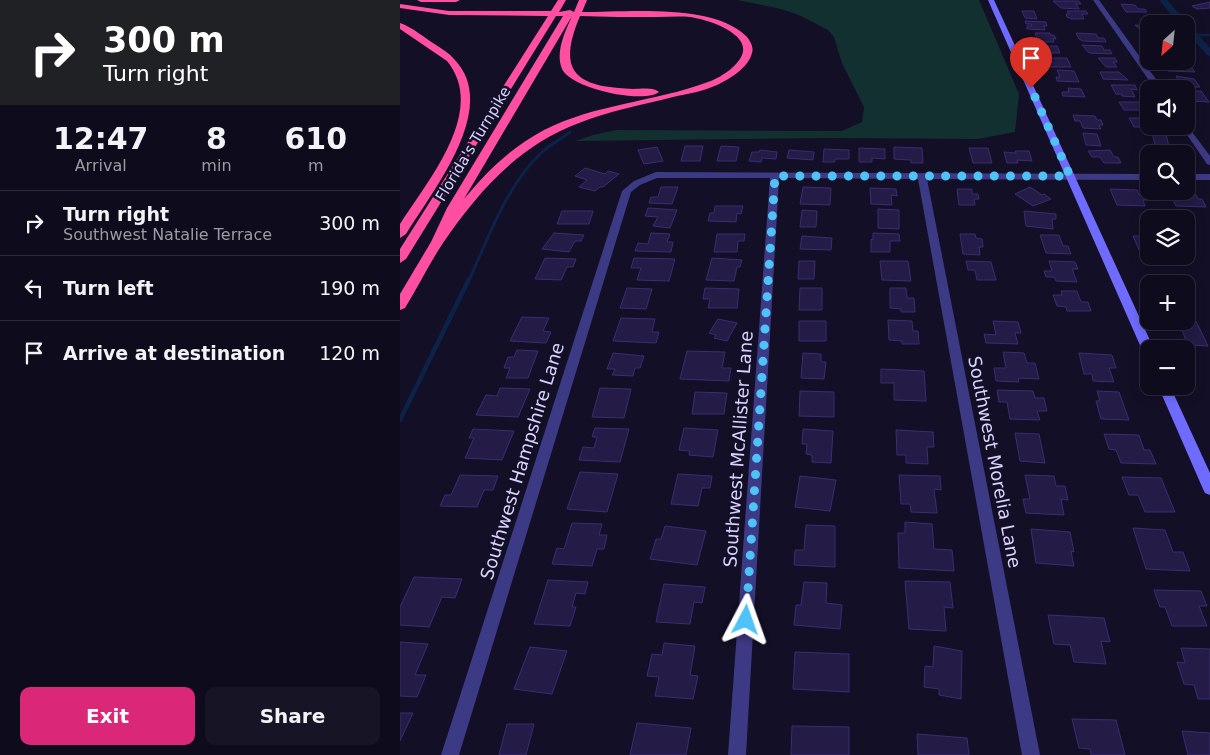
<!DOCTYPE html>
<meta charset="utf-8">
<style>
:root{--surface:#0e0b1c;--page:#171425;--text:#f1f3f6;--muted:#9b9ba3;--line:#2e2b3b;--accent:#db2777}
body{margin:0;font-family:"DejaVu Sans",sans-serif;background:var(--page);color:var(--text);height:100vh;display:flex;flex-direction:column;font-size:19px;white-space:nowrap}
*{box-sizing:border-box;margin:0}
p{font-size:16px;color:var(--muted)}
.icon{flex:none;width:28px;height:28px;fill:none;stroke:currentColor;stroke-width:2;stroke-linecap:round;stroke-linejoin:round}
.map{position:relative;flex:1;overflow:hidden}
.side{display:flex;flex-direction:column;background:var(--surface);width:400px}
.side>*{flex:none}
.top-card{background:#202124;color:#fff;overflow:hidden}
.needle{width:32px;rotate:207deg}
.fabs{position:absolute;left:740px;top:15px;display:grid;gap:10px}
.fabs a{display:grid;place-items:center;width:55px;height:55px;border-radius:10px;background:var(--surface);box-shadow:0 2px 12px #0003,0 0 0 1px var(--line);font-size:25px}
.pin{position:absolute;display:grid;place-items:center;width:42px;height:42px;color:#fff;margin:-51px -21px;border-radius:50% 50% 50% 0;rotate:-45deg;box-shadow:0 0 5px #0007}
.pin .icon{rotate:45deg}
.me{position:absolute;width:55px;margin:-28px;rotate:4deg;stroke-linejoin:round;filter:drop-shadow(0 0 4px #0008)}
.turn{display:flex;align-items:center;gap:18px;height:105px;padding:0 20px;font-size:22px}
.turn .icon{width:65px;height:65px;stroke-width:2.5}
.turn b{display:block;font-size:35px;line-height:42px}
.eta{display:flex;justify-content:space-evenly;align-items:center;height:85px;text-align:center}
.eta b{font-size:30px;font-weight:800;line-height:35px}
.primary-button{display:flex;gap:10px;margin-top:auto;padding:10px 20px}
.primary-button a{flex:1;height:58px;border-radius:10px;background:var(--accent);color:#fff;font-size:20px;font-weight:800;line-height:58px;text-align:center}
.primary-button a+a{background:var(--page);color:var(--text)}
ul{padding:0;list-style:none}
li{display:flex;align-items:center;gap:15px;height:65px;padding:0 20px;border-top:1px solid var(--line)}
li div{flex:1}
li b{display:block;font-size:19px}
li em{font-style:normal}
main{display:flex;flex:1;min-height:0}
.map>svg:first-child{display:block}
.green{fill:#12302f}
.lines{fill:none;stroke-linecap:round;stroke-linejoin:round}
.stream-far2{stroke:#0c2248;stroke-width:2.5}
.stream-far1{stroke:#0c2248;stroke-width:3}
.stream{stroke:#0c2248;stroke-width:4.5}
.canal{fill:#0c2248;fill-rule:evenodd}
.building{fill:#241b47;stroke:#3b2d73}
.street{fill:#3d3a85;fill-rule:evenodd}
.secondary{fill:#6f6bff;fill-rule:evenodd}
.highway{fill:#ff4fa3;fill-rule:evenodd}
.route{stroke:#4fc3f7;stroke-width:9;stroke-dasharray:0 16.2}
.labels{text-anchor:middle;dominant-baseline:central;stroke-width:5;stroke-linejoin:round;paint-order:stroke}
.far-street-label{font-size:15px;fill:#d9d4ff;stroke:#130f26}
.street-label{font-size:18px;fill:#d9d4ff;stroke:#130f26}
</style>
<main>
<section class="side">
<div class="top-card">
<div class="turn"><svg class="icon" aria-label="right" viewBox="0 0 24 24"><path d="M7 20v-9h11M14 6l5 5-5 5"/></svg><div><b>300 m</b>Turn right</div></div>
</div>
<div class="eta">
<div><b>12:47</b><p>Arrival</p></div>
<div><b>8</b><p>min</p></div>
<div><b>610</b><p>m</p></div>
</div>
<ul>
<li><svg class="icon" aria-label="right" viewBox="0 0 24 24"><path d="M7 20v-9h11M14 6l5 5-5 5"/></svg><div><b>Turn right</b><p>Southwest Natalie Terrace</p></div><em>300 m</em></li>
<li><svg class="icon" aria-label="left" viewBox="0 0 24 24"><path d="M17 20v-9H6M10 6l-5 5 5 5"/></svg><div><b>Turn left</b></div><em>190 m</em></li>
<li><svg class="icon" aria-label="arrive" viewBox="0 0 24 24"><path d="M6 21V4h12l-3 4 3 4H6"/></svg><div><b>Arrive at destination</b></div><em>120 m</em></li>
</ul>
<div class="primary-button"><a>Exit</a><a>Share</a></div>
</section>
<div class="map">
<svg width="810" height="755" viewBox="0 0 810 755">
<rect width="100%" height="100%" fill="#130f26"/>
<!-- green -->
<path class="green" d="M337,0h242l40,94 -4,38 -37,7 -149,-1 -254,3 18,-6 23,-5 209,1h17l20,-9 2,-15 -22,-44 -8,-26 -6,-7 -29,-15 -18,-6z"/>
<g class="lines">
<!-- stream-far2 -->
<path class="stream-far2" d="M794,35h16"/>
<!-- stream-far1 -->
<path class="stream-far1" d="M69,280c20,-43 37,-94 73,-128 8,-7 19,-13 28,-20"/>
<!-- stream -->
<path class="stream" d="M0,420l69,-141"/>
<!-- canal -->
<path class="canal" d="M759,0h8l43,48v8l-3,-1 -21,-24v-7h-7z"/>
</g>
<!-- building -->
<path class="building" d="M653,1h26l2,3h-5l3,5 -18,-1z
M810,2v6l-13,1 -5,-3z
M721,4l14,1 3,4h7l2,3h-21z
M622,11h12l3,8 -12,-1z
M667,11h19l2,3h-6l2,5h-12l-5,-2 -1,-3h3z
M625,21l21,1 1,4h-3l1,4 -18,-1v-3h5l-1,-2h-5z
M735,25l14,1v8h-4z
M635,33h15v2h4l2,4 -3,-1 1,4h-19l-1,-4h3z
M676,33l20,1 2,4h6l2,4 -23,-1 -4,-2z
M682,45l20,1 2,4h6l2,4 -23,-1z
M643,46h14l3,7h-20l-2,-4 6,1z
M650,58h17l4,9h-21l-2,-4h4z
M698,58h17l2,4h-4l4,5h-11z
M763,62l26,2 6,8 -27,-1z
M657,70l17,1 5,11 -22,-1 -1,-4h4z
M700,72h19l9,8 -25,-1z
M776,76l18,3 6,8h-22l-3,-5h4z
M711,85h24l2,5 -6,-1 4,8 -13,-1 -1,-2h-5z
M668,88l13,1 4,8 -22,-1 -1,-4h7z
M786,91h15l8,11 -19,-1 -4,-4z
M719,102h27l3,8h-25z
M673,115l22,1 2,4h4l2,5h-4l2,4 -18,-1 -3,-7h-5z
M729,118h20v8l13,1h-28z
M683,133l14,1 4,12 -15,-1z
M752,133l14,1 3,13 -14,-2z
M285,146h18l-3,15h-19z
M321,146l18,1 -3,14h-19z
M257,147l6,14 -19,3 -6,-14z
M494,147l28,1 1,15h-12v-3l-17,-1z
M459,148l26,1v10l-13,-1v4h-13z
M569,148h19l4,15h-19z
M424,149l25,1v9h-14v3h-12z
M360,150l17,2 -1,7 -14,-1 -1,4 -12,-1 3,-9h7z
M389,150l25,2 -1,8 -26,-2z
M710,150l4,7h4l3,6h-17l-4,-6h-8l-4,-6z
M751,150l27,1 2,3h-27z
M615,151h14l3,10 -15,-1 1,3h-11l-3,-11 12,1z
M185,168l20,6 3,-3 11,3 -16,13h-3l-5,4 -16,-4 8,-7 -12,-4z
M261,187h17l-6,17 -23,-1 2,-6h7z
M403,187l28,1 -1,17 -30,-1z
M630,187l12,8 2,-1 7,5 -18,7 -18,-12z
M470,188l26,1 1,7 -6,-1 1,10 -21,-1z
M557,189h15v5h6l1,5h-5l1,6h-16z
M710,189l27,1 2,5h8l2,5h-6l2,6 -28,-1z
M786,189l7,1 5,9h4l4,8 -30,-1 -5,-10h3l-2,-5h14z
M315,206h28l-2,8 -4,-1 -1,9 -28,-1 2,-8h4z
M248,208l29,2 -7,18 -17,-2 5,-9 -13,-1z
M478,209l21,1v19l-21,-1z
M402,210l15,1 -1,16h-16z
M162,211h31l-4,13h-32z
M624,211l32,3v5h-4l1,10 -27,-3z
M154,233l30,2 -3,6h-6l-6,11 -27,-3z
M251,233l19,1 -3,8h6l-2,10 -36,-1 3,-8 10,1z
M473,233l26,1 1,7h-10v11h-19v-13l2,1z
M317,234h28l-1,7h-6l-1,11h-23z
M560,234h15l1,4 6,1 1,8h-4l1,8 -17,-1z
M640,235h19l4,11h5l3,8 -25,-1z
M402,236l30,2 -1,12 -31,-1z
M733,236h16v18h-8z
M145,258l31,1 -3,8h-6l-6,13 -26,-1z
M234,258l41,1 -6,22 -32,-1 4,-12h-10z
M312,258l30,2 -2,7h-3l-3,14 -28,-1z
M399,261h16l-1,18h-16z
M480,261h28l3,20 -29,-1z
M566,261l25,1 5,18h-19l-2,-10h-7z
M649,261l26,1 3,7h-6l5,13 -21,-1 -2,-4h-8l-2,-6h8z
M227,288l25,1 -6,20 -26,-1z
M305,288l34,1 -2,19h-29l2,-9h-7z
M400,288h22v22h-23z
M490,288h16l1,10h7l1,14h-14v-3l-11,-1z
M661,291h16l4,11h7l3,9h-24l-1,-4 -9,-1 -4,-11h9z
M122,317l27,1 -6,13 8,1 -5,11 -36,-2z
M221,318l34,1 -3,13h7l-3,11 -43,-2z
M318,319l19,4 -10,18 -13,-3 2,-3 -7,-2z
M488,320l24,1 1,10h5l1,13h-17v-3l-13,-1z
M786,320l10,1 12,25 -20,-1 -10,-24z
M399,321h27v20h-27z
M593,321l25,1 3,11h-6l3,11 -32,-1 -2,-9 12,1z
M117,350l21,1 -10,27h-22l4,-10h-6l4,-11h6z
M287,351l38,1 -3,16h9l-2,13 -49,-2z
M603,352l21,1 3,10h8l4,16 -21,-1 1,4 -23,-1 -2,-13h12z
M213,353l31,3 -4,12h-5l-2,8 -21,-1 3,-6h-8z
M403,353l18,1v8h5l-2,17 -23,-1z
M679,353l33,2 4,13h-7l5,14 -21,-1 -1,-7h-8z
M481,369l43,2 2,30 -32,-1v-17h-13z
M100,388l30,1 -12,28 -42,-2 10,-20 11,1z
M200,388l31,1 -7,29 -32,-1z
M597,390l36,1 2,7h9l3,13h-10l3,9 -30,-1 -3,-17h-8z
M400,391l34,1v25l-35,-1z
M697,391l22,1 10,28 -28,-1 -5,-18h4z
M295,392l32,1 -3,21h-32z
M195,428l34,1 -9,33 -41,-2 4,-13 11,1 3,-11h-5z
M284,428l34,2 -5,27 -24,-2 1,-4 -11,-1z
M73,429l41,2 -12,29 -37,-2 9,-20h-5z
M403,429l30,2 -2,32 -19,-1v-7l-6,-1 1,-10h-5z
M496,430l37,2 1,15h-7l1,17 -22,-1v-8h-9z
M615,433l24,1 6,29 -25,-2z
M704,434l35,1 5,15h6l6,14 -35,-1 -5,-13 -7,-1z
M180,472l38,2 -11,38 -40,-3z
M278,474l34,2 -2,12h-8l-4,18 -27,-2z
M60,475l38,1 -5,14h-9l-7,17 -37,-1 5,-11h6z
M499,475l41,1 1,14 -7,-1 3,24 -26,-1 -1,-8h-9z
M625,475l29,1 2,10h9l3,14 -7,-1 3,16 -38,-2 -3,-14h7z
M400,476l36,4 -6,31 -35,-4z
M722,477l39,1 14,34h-30l-7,-17h-9z
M505,522l27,2 2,25 18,1 2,21 -55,-3 -1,-35h7z
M172,523l30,1 -3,11h8l-3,14h-7l-5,17 -40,-2 5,-16 7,1z
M406,525l29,1v41l-41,-2 1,-15h9z
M265,526l41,5 -9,34 -47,-6 6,-20h5z
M733,528l32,2 8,22h10l7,19 -44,-2z
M631,529l39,3 4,20 -3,-1 3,15 -38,-3z
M14,577l48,2 -7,19 -13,-1 -13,30 -29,-2v-18z
M148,580l40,2 -3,12 -9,-1 -4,14h4l-6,19 -36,-2z
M505,581l45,1 3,26 -9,-1 2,24 -37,-2z
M404,582l23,1 -1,20 16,2 -2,24 -46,-4 2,-20h5z
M264,584l41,3 -3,16 -8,-1 -4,22 -34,-2z
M754,590l47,1 6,15h-8l8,20h-35l-7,-19h-5z
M648,615l56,3 6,24 -9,-1 5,23 -32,-2 -4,-17 -16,-1z
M0,642l28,2 -13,31h11l-9,22 -17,-1z
M264,643l31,3 -5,29 8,1 -5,23 -38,-3 4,-19 -12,-1 5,-22 10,1z
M534,646l28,5 -1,48 -22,-4v-6l-15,-2 1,-21 8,1z
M130,647l37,4 -15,43 -38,-5z
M781,648l29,1v50h-12l-4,-14 -10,-1 -7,-22 8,1z
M395,652l54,2v38l-56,-3z
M0,713h13l-13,28z
M672,719l44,1 9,35h-34l-1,-6 -11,-1z
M237,723l54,5 -5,27h-56z
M107,724h27l-8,31h-27z
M392,726l57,1v28h-58z
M782,731l28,2v22h-22z
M517,734l50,4 2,17h-51z"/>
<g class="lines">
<!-- street -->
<path class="street" d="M693,0h6l64,89h-8z
M786,124l24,32v9l-3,-1 -26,-38h5z
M256,172l493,2v6l-222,-1 113,576h-18l-104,-576 -139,-1 -33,577h-18l42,-577h-113l-17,7 -9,7 -172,563h-18l181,-564 12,-10z
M786,174h24v6h-24z"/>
<!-- secondary -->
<path class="secondary" d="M588,0h6l160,349h-5v7l-6,-4z
M758,386h12l40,87v22l-5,-2 -2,-4z"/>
<!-- highway -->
<path class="highway" d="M17,0h43l-4,2h-35z
M158,0h8l-7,12 11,-2 4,2 5,-12h8l-5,12c44,0 132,-9 164,24 4,4 8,11 6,17 -4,15 -21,25 -35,32 -13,6 -30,9 -44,12 -31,8 -64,14 -94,26 -60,22 -101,69 -136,120 -14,21 -25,44 -38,65l-5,2v-16l31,-52 16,-34 116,-192h-7l-150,243 -6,4v-14l148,-233 -99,-1 -49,-7v-4l49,7h102zM172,16c-7,16 -17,36 -10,53 9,20 82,35 97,23 -6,-5 -18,-3 -26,-3 -57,-2 -77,-16 -53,-73 25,1 51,1 76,1 11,0 23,-1 34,0 16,2 61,16 52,38 -5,12 -22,23 -34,27 -54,20 -113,22 -164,48 -32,17 -57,41 -80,69z
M0,23c12,4 25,15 36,22 6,4 13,8 18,14 47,48 -21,131 -48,175l-6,4v-14c27,-43 88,-113 47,-163l-47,-32z"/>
</g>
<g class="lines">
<!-- route -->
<path class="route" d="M346,620l29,-444h295l-39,-88"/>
</g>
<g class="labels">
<!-- far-street labels -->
<g class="far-street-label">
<text transform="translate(73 144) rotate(-59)">Florida's Turnpike</text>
</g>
<!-- street labels -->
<g class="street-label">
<text transform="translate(338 449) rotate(-86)">Southwest McAllister Lane</text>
<text transform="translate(122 461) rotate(-73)">Southwest Hampshire Lane</text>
<text transform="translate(595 462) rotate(79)">Southwest Morelia Lane</text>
</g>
</g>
</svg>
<div class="fabs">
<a><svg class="needle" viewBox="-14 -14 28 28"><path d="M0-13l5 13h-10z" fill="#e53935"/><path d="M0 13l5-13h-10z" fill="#9b9ba3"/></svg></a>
<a><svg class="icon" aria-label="sound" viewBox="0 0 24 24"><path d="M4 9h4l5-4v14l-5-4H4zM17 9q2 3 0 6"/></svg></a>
<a><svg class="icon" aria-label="search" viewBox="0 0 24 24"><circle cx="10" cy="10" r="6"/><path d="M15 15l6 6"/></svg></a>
<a><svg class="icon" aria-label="layers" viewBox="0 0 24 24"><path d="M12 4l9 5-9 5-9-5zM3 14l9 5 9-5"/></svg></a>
<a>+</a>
<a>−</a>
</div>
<div class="pin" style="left:631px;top:88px;background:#d93025"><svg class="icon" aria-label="arrive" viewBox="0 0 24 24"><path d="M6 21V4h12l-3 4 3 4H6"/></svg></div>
<svg class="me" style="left:346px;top:620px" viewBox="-20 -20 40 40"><path d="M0-17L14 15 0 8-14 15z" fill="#4fc3f7" stroke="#fff" stroke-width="4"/></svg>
</div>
</main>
